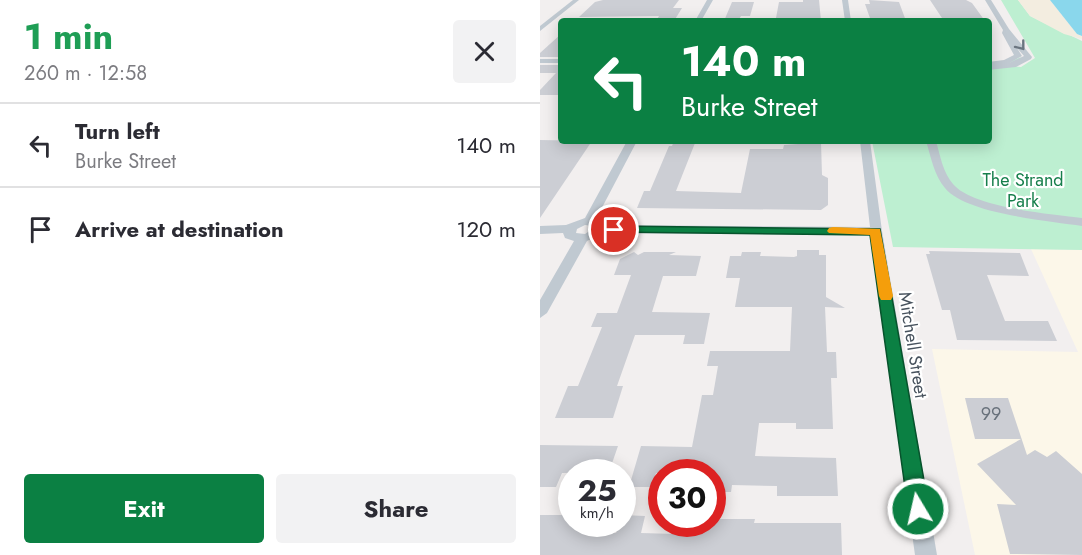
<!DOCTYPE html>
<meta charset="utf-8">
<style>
:root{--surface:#fff;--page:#f2f2f3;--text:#2b2b33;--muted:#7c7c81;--line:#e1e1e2;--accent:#0b8043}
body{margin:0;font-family:Jost,sans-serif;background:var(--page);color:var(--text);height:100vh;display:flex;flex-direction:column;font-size:22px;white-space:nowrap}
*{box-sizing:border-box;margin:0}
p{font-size:20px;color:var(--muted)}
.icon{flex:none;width:33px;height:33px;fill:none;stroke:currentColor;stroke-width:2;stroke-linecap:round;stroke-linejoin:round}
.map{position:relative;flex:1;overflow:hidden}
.drawer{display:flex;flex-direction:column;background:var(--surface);width:540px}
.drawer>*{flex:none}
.banner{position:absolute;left:18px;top:18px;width:434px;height:126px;border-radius:6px;box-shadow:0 3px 15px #0003;background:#0b8043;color:#fff;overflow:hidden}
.speed{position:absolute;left:18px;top:459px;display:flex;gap:12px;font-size:30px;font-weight:700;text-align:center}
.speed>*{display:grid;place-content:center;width:78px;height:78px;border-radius:50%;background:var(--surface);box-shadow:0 3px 15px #0003;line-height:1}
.speed small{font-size:15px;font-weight:400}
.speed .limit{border:9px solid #d22;background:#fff;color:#111}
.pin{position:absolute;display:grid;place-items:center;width:51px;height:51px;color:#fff;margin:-26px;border:3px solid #fff;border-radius:50%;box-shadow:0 2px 6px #0007}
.me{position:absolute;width:66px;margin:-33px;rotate:351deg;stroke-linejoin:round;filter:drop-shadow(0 0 4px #0008)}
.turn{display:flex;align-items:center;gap:21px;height:126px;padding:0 24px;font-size:27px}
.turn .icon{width:78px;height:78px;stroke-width:2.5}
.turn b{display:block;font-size:42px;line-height:51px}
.round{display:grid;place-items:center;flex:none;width:63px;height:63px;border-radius:6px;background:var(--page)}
.head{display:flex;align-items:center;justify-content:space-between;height:102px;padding:0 24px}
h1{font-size:36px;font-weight:700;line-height:45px;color:#1e9e55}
.cta{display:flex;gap:12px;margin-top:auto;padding:12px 24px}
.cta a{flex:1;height:69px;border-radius:6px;background:var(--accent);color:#fff;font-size:24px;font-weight:700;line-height:69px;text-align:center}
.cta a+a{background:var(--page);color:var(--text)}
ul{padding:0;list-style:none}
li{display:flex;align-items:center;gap:18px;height:84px;padding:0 24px;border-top:2px solid var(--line)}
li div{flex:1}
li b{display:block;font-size:22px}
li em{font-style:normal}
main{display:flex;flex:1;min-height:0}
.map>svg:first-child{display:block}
.commercial{fill:#fcf7e9}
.green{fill:#bdefd1}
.sand{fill:#f3ede0}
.water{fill:#8ad7ec}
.building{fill:#ccced4}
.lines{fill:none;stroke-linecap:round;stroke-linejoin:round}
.minor{fill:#c0c9d1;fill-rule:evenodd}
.oneway{stroke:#6b7680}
.route{fill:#0b8043;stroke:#07532c;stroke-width:1.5}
.slow{fill:#f59e0b}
.labels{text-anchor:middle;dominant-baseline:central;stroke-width:4.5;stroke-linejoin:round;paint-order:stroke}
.park-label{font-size:18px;fill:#177f4c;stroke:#fff}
.street-label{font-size:18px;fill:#47525d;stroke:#fff}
.near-number-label{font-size:18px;fill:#68717b}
</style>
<main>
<section class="drawer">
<div class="head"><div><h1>1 min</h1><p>260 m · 12:58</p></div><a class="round"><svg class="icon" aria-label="close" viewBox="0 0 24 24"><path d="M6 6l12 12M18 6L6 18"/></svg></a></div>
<ul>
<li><svg class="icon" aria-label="left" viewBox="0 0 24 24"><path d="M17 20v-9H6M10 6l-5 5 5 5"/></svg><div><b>Turn left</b><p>Burke Street</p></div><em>140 m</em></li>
<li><svg class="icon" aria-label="arrive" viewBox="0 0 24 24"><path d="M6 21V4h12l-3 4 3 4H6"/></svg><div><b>Arrive at destination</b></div><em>120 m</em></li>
</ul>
<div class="cta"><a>Exit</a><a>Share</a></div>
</section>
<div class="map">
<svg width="542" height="555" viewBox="0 0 542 555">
<rect width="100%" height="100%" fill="#f2efef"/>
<!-- commercial -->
<path class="commercial" d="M491,249l51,1v305h-107l-43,-206 146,3z"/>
<!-- green -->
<path class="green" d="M461,0h17l12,16 52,25v209l-189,-3 -21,-106h116l1,-76 19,-3 13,-5 -2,3 -16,5 18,2 14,-9z"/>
<!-- sand -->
<path class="sand" d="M478,0h32l27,34 5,2v3l-18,-5 -34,-18z"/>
<!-- water -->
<path class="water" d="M510,0h32v36l-5,-2z"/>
<!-- building -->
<path class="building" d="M63,0h76l-6,8h9l-8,13h-18l3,-5 -80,1 16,-15z
M263,0h16l2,21 -45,-3 3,-16h24z
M329,0l30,2 7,19h-35l-6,-17h5z
M390,0h36l6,3 13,18h-41z
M192,2h22l-4,14h-9l-3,5h-14z
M21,34v23h-21v-4z
M0,65h21v30h-21v-5l16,-17h-16z
M0,140l52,1 -52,77z
M134,141l21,2 -19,48 65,2 9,-44h33l1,-4 14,-1v-2h23l1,33 6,3v27l-7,5 -184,-2 7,-17h6l19,-45h3z
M257,250h22v5h7v42l19,11 -20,-1 2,45h9l1,26h-6l2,51h-37v-6h-37l-4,33 81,2 2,38h-61v-10l-45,-1 -1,7h-19v-20l-56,1 -4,14h-23l12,-41 51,1 10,-52h11l5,-29h-11l3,-15h80l2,-44h-57l5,-29h-14l4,-22h11l1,-4h19l-1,4 34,1 3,-1z
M389,251l91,2 9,23 -42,-1 18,46h43l9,20 -100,-1 -7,-30h-8l-16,-56h4z
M94,252l4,3 6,-3h32l-7,3 32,1 -5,20h-33l-11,36 58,1 -6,31h-21l2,-9h-50l-18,51h6l-10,32h-58l13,-32h10l24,-59h-11l6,-14h20l14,-38h-17l6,-16z
M425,398h43l19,57 8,-5 12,7 9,-6 26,23v81l-72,-1 -13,-50 19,1 -39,-41 44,-25h-46z
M0,445l78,1 -9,26 -47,1 -6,14h-16z
M0,515h32v9h20l-3,8 27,1 3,-9h3v-9l23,1 -4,17 34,1 2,-10h35v-5h43l-1,4h87l1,32h-302z"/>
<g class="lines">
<!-- minor -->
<path class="minor" d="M33,0h6l-39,31v-5z
M167,0h6l-12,21h-6z
M302,0h6l3,21h-6z
M445,0h6l18,29 23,28 -1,2 -15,8 -28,3v-8l16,-2 10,-5 -12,-22 1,-3zM477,48l7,8 -15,7 13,-7z
M0,59h21v4h-21z
M87,141h10l-41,78 5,1 3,5 266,2 -10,-86h10l12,90 55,324h-22l-45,-320 -267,-2 -16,8 -40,72 -7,5v-18l34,-59 -9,-3 -2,-5 -23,1v-8l26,-1 19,-7zM45,225l7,1 2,2 -9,6 -9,-1 1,-4z
M386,141h10c4,14 7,32 17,43 20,24 98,30 129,34v8c-33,-5 -116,-12 -137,-38 -11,-13 -14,-31 -19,-47z"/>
</g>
<!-- one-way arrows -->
<defs><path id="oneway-chevron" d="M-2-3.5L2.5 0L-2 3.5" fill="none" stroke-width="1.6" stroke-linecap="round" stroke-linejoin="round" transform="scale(1.5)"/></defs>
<use class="oneway" href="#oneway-chevron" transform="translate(481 46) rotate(52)"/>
<!-- route -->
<path class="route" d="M74,226l266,3 49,280 -3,6 -8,3 -7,-3 -3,-6 -38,-274 -261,-3 -1,-2z"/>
<!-- slow -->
<path class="slow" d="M293,227l47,2 13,67 -2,4h-10l-2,-4 -9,-61 -41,-2 -2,-2 2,-3z"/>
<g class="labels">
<!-- park labels -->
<g class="park-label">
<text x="483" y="180">The Strand<tspan x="483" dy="21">Park</tspan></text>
</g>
<!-- street labels -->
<g class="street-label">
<text transform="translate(373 345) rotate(81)">Mitchell Street</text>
</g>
<!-- near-number labels -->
<g class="near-number-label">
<text x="451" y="414">99</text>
</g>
</g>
</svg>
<div class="speed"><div>25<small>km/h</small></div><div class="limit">30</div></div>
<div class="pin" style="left:74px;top:230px;background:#d93025"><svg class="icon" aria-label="arrive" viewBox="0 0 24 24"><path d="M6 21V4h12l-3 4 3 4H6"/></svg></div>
<svg class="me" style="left:378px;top:509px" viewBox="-20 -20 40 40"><circle r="17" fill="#0b8043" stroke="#fff" stroke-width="3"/><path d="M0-11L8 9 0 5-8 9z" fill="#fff"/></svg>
<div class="banner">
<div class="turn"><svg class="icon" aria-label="left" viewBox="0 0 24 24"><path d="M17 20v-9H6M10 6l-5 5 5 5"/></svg><div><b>140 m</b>Burke Street</div></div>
</div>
</div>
</main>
